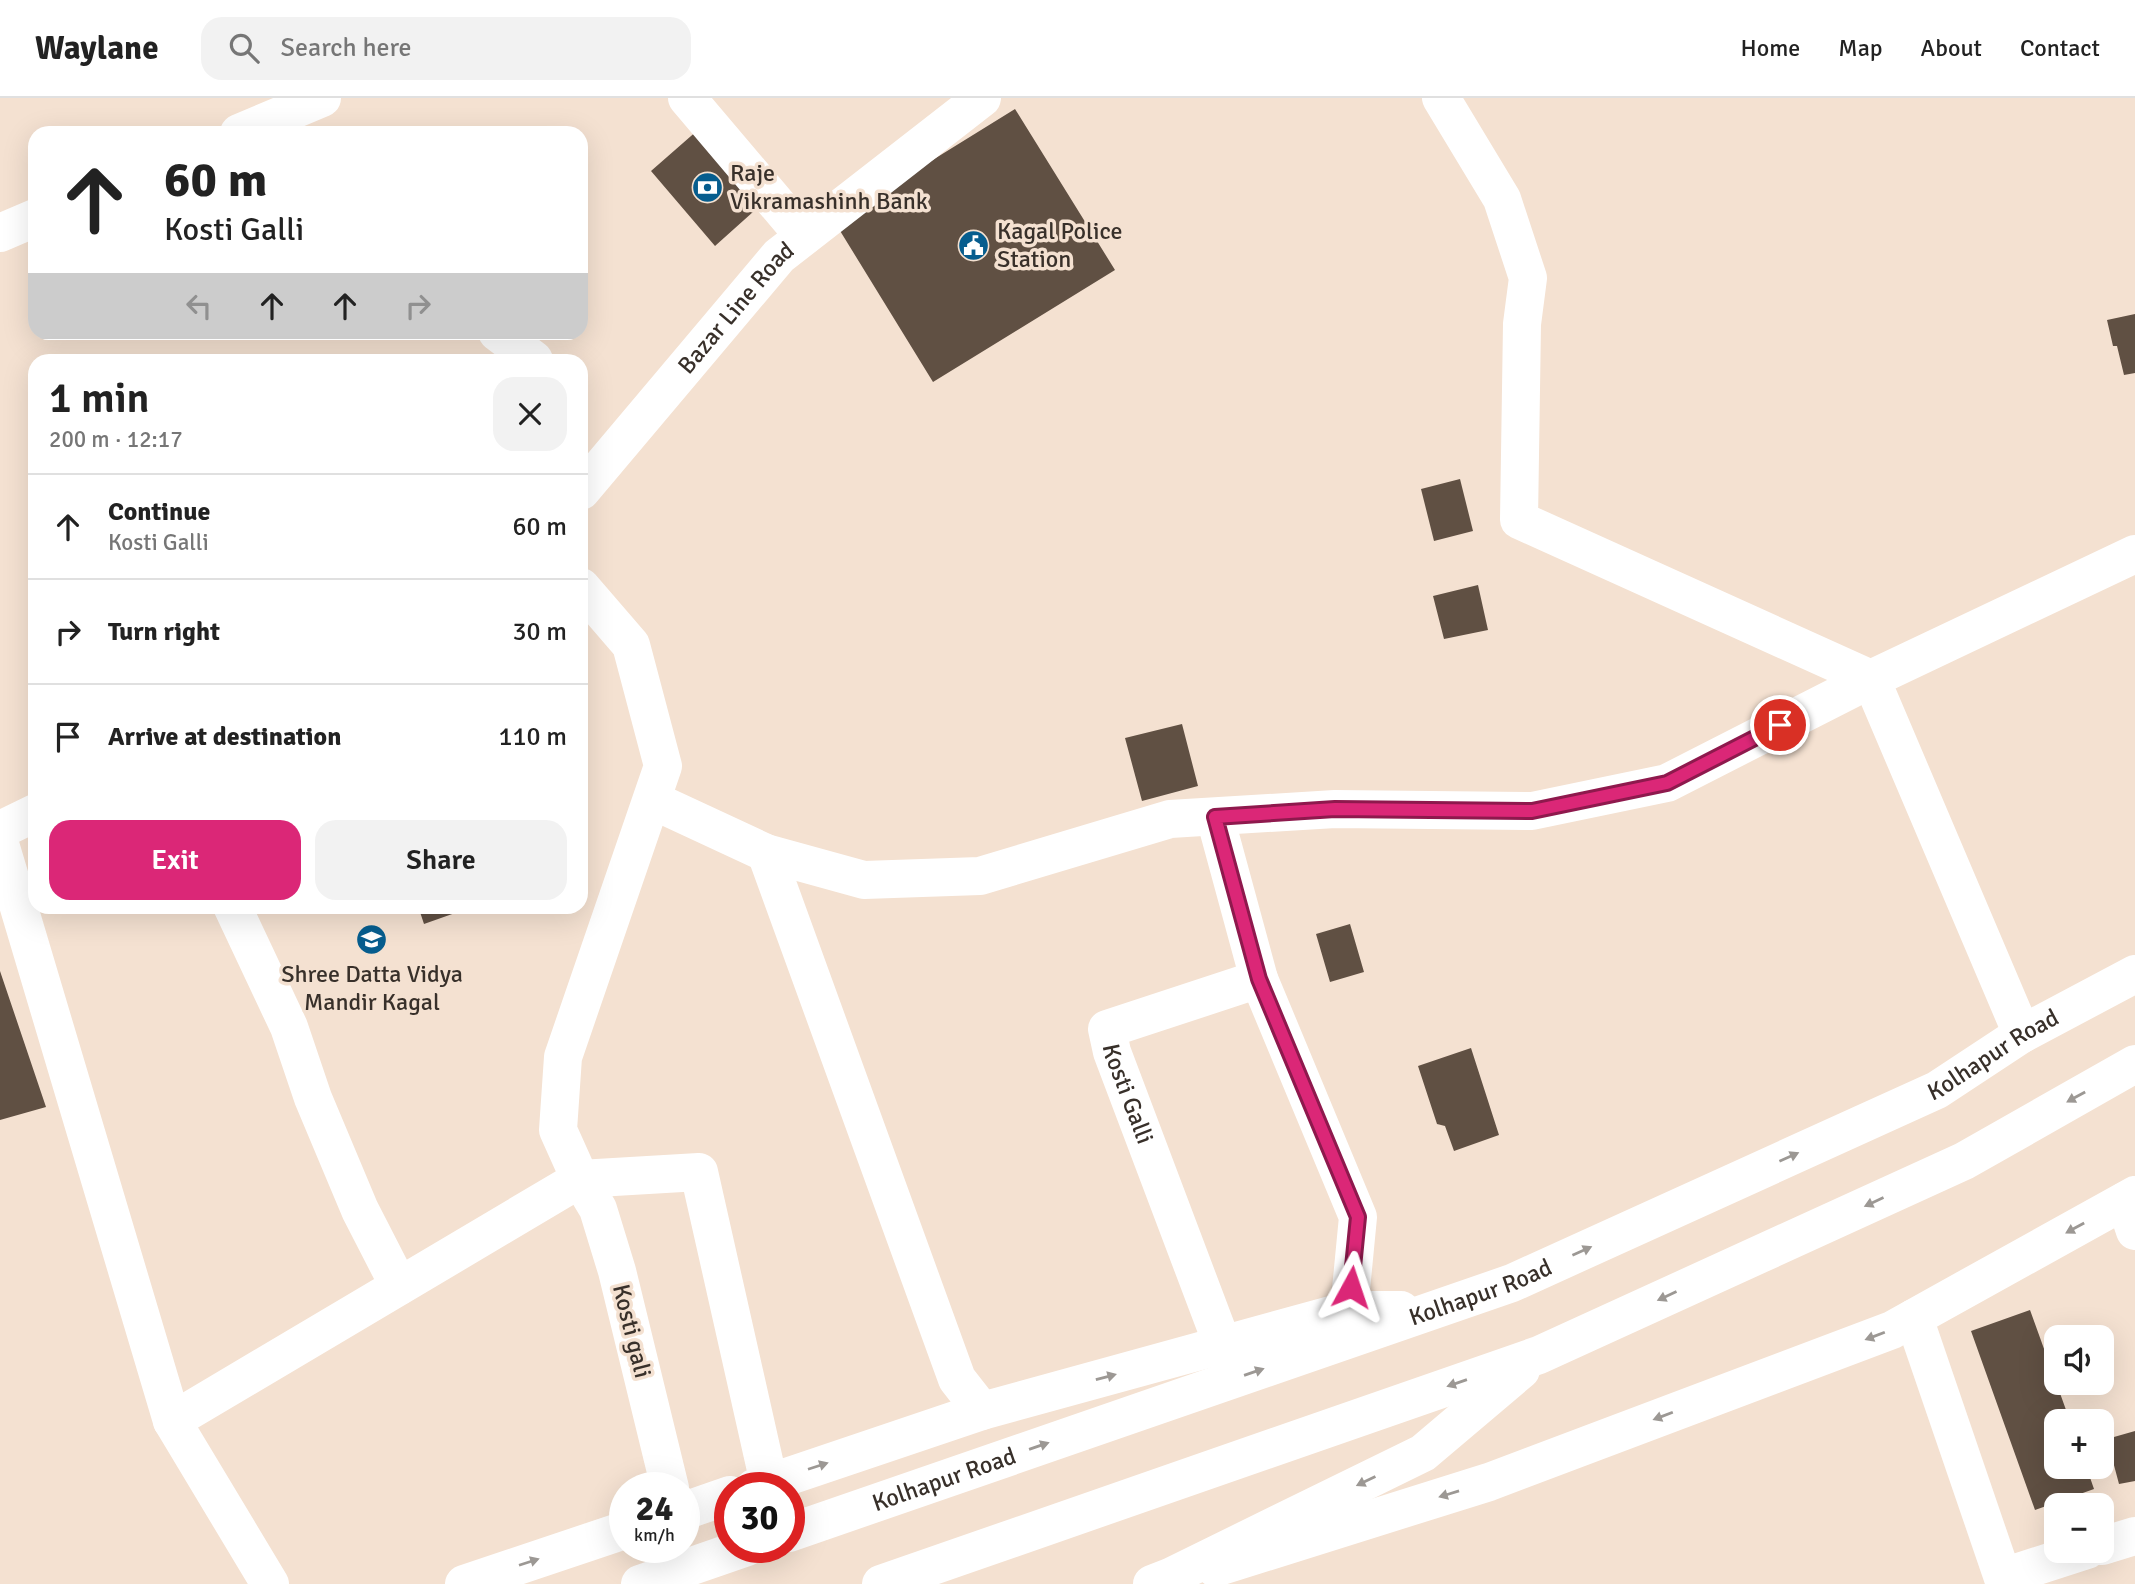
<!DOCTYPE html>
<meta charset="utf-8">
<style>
:root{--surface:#fff;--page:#f2f2f2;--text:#222;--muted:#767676;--line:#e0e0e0;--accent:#db2777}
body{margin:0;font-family:Signika,sans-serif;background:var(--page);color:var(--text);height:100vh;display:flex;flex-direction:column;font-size:26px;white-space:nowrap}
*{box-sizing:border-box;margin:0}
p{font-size:23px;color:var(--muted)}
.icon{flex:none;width:38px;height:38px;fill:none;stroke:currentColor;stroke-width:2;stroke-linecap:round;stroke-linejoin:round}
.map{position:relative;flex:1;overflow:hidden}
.panel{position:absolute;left:28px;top:256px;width:560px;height:560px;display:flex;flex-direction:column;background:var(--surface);border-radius:21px;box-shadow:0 7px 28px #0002}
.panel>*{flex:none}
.guide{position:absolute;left:28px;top:28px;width:560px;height:214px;border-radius:21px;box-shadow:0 7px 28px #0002;background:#fff;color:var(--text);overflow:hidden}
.buttons{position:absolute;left:2044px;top:1227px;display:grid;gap:14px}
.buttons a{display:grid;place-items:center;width:70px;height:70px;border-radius:14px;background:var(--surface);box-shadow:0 7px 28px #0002;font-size:35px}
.speed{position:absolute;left:609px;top:1374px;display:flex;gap:14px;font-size:35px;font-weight:700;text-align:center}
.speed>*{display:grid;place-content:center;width:91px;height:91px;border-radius:50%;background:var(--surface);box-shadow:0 7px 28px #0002;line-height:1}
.speed small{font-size:18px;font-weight:400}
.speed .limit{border:10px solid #d22;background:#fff;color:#111}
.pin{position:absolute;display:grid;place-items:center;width:60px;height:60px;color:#fff;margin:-30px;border:4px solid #fff;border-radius:50%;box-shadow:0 2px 7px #0007}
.me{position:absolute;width:77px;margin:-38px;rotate:5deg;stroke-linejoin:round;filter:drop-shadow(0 0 5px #0008)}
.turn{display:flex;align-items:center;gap:24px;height:147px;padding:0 21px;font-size:32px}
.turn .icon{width:91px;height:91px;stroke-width:2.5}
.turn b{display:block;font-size:49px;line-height:60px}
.lanes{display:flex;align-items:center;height:66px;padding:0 21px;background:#0003;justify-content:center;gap:35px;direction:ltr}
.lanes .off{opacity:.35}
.round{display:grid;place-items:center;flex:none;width:74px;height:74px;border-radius:21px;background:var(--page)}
.headline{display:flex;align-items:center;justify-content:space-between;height:119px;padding:0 21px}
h1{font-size:42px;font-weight:600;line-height:52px}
.primary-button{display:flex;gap:14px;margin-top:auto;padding:14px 21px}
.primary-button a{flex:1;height:80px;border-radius:21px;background:var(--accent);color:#fff;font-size:28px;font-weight:600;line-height:80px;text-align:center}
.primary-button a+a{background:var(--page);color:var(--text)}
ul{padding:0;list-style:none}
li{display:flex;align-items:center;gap:21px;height:105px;padding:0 21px;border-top:2px solid var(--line)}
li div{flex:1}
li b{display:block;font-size:26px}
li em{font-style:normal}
header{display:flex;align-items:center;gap:42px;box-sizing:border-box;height:98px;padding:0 35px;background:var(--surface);border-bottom:2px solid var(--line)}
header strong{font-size:33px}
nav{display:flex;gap:38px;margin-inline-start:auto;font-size:24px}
.search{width:490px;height:63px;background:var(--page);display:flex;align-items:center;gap:18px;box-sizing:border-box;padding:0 24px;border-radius:21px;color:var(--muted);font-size:26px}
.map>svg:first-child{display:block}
.building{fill:#605043}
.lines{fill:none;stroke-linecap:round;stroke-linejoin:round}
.minor{stroke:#fff;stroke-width:38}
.tertiary{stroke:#fff;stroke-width:38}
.trunk{stroke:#fff;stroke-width:38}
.oneway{fill:#9c9894}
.route-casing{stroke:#8e194d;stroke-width:18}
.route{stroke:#db2777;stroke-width:12}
.labels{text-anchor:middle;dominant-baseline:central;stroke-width:7;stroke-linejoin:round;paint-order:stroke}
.poi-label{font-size:24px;fill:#38302a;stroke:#f4e1d1;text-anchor:start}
.street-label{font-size:24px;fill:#38302a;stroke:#f4e1d1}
</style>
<header>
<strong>Waylane</strong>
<div class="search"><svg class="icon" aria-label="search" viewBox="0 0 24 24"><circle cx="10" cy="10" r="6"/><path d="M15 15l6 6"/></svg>Search here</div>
<nav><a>Home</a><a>Map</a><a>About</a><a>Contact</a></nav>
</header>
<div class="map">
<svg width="2135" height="1486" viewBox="0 0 2135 1486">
<rect width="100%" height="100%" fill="#f4e1d1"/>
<!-- building -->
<path class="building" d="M1015,11l100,161 -182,112 -99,-161z
M699,31l64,74 -48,43 -64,-75z
M2135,216v59l-11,2 -7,-29h-4l-6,-26z
M1460,381l13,52 -39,10 -13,-52z
M1478,487l10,45 -44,9 -11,-43z
M1182,626l16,62 -56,15 -17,-63z
M418,808h54v1l-48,17z
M1350,826l14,48 -34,10 -14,-48z
M0,873l46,136 -46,13z
M1471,950l28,87 -45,16 -9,-25 -8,-2 -19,-58z
M2030,1212l40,111h-14v45h30l8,23 -59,21 -64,-179z
M2135,1333v50l-16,3 -12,-45z"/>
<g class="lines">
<!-- minor -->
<g class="minor">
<path d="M687,0l117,138"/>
<path d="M1441,0l61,101 26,79 -6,46 -3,196 352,159"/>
<path d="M239,35l83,-35"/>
<path d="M0,135l35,-15"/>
<path d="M497,234l37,28"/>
<path id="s1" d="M581,393l198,-235 203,-158"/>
<path d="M652,702l114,53 98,27 116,-4 190,-57 165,-10 197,2 135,-28 204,-104"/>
<path id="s2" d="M1215,719l44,162 -152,50 5,23 111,294"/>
<path d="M0,732l35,-17"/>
<path d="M0,746l172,577 98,163"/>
<path d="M766,755l191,526 25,32"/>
<path d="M232,808l57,121 24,71 47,112 39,76"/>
<path d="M1259,881l99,238 -9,93"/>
<path d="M2022,936l-151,-355 264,-125"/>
<path d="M2125,1103l10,30"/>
<path d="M1914,1220l91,266"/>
<path d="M172,1323l408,-242 -22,-49 5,-73 100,-291 -32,-121 -50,-58"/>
<path d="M670,1390l-53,-217 -19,-62 -18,-30 119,-7 70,311"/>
<path d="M2102,1448l33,-10"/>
<path d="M2003,1479l84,-27"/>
</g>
<!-- tertiary -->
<path class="tertiary" d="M1215,1470l274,-86 403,-152 243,-135"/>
<!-- trunk -->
<g class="trunk">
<path d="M754,1390l228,-77 367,-101h52"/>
<path d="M684,1413l46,-16"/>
<path id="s3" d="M789,1435l723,-250 425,-193 85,-56 113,-60"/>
<path d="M464,1486l161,-54"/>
<path d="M640,1486l107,-37"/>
<path d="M881,1486l658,-229 425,-194 171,-97"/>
<path d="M1152,1486l18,-7 253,-124 98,-83"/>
</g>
</g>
<!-- one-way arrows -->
<defs><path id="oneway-solid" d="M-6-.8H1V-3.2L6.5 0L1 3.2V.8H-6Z" transform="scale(1.75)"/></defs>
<g class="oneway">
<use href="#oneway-solid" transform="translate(2076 999) rotate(151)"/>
<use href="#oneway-solid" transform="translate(1789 1059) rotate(-24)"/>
<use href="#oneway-solid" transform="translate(1874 1104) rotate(155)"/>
<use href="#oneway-solid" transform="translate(2075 1130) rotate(151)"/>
<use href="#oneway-solid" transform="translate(1582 1153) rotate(-24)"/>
<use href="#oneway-solid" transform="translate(1667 1198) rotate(155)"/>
<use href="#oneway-solid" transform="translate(1875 1238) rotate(159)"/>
<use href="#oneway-solid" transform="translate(1254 1274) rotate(-19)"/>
<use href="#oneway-solid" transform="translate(1106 1279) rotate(-15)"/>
<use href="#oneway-solid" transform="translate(1457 1285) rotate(161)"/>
<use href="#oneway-solid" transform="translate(1663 1318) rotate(159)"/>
<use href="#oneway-solid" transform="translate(1039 1348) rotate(-19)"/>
<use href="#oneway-solid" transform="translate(818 1368) rotate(-18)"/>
<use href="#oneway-solid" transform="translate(1366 1383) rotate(154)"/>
<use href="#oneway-solid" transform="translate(1449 1396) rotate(163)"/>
<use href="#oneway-solid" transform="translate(529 1464) rotate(-18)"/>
</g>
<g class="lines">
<defs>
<path id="route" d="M1351,1189l7,-70 -99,-238 -44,-162 120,-8 197,2 135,-28 113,-58"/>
</defs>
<!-- route casing -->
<use href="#route" class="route-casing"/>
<!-- route -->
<use href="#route" class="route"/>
</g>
<!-- icons -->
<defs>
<symbol id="bank-disc" viewBox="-11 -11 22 22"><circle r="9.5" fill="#065d8e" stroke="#f4e1d1"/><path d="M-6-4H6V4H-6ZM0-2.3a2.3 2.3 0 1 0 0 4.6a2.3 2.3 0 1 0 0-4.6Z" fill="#fff"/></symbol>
<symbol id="civic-disc" viewBox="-11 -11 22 22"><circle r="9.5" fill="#065d8e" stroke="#f4e1d1"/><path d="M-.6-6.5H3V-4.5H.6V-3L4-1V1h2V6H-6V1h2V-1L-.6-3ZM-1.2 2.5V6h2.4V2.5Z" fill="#fff"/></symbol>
<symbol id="school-disc" viewBox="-11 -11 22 22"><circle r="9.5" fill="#065d8e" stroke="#f4e1d1"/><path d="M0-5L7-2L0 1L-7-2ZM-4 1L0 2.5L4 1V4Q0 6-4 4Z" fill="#fff"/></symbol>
</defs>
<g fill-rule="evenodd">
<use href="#bank-disc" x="690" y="72" width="35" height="35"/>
<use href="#civic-disc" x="956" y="130" width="35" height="35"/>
<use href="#school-disc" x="354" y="824" width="35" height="35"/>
</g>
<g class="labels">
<!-- poi labels -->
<g class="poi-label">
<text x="730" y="75">Raje<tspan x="730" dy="28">Vikramashinh Bank</tspan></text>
<text x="997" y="133">Kagal Police<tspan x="997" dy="28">Station</tspan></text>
<text x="372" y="876" text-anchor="middle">Shree Datta Vidya<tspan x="372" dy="28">Mandir Kagal</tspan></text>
</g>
<!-- street labels -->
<g class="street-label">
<text stroke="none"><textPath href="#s1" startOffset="240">Bazar Line Road</textPath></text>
<text stroke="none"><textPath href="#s3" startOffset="1298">Kolhapur Road</textPath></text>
<text stroke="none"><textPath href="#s2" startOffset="396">Kosti Galli</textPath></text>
<text stroke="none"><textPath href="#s3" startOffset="732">Kolhapur Road</textPath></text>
<text transform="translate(632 1233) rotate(76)">Kosti gali</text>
<text stroke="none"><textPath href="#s3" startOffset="164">Kolhapur Road</textPath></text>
</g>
</g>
</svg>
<div class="buttons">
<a><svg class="icon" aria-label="sound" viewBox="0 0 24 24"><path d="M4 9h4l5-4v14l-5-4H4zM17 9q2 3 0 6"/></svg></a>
<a>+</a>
<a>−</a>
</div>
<div class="speed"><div>24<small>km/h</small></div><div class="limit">30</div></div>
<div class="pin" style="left:1780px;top:627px;background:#d93025"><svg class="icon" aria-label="arrive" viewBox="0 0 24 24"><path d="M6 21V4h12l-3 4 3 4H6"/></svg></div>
<svg class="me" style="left:1351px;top:1189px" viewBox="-20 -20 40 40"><path d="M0-17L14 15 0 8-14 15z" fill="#db2777" stroke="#fff" stroke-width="4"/></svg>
<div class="guide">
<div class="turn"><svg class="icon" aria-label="ahead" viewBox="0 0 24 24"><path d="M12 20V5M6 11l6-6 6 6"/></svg><div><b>60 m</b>Kosti Galli</div></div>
<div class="lanes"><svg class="icon off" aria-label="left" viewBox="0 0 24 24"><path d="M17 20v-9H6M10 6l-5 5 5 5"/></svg><svg class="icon" aria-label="ahead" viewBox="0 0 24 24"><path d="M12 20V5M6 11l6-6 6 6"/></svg><svg class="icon" aria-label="ahead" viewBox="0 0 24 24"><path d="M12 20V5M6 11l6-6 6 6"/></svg><svg class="icon off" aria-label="right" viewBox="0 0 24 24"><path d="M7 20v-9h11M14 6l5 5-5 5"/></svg></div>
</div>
<section class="panel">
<div class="headline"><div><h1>1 min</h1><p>200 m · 12:17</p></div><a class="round"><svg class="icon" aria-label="close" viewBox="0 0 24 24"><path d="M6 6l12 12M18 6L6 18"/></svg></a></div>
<ul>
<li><svg class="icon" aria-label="ahead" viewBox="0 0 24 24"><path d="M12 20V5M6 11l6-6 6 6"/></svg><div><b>Continue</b><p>Kosti Galli</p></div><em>60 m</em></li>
<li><svg class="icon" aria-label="right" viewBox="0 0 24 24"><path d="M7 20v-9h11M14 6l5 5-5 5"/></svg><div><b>Turn right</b></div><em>30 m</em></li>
<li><svg class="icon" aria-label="arrive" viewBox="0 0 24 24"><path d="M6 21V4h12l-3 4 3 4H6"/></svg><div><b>Arrive at destination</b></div><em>110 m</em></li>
</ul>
<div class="primary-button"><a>Exit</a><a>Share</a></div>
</section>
</div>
